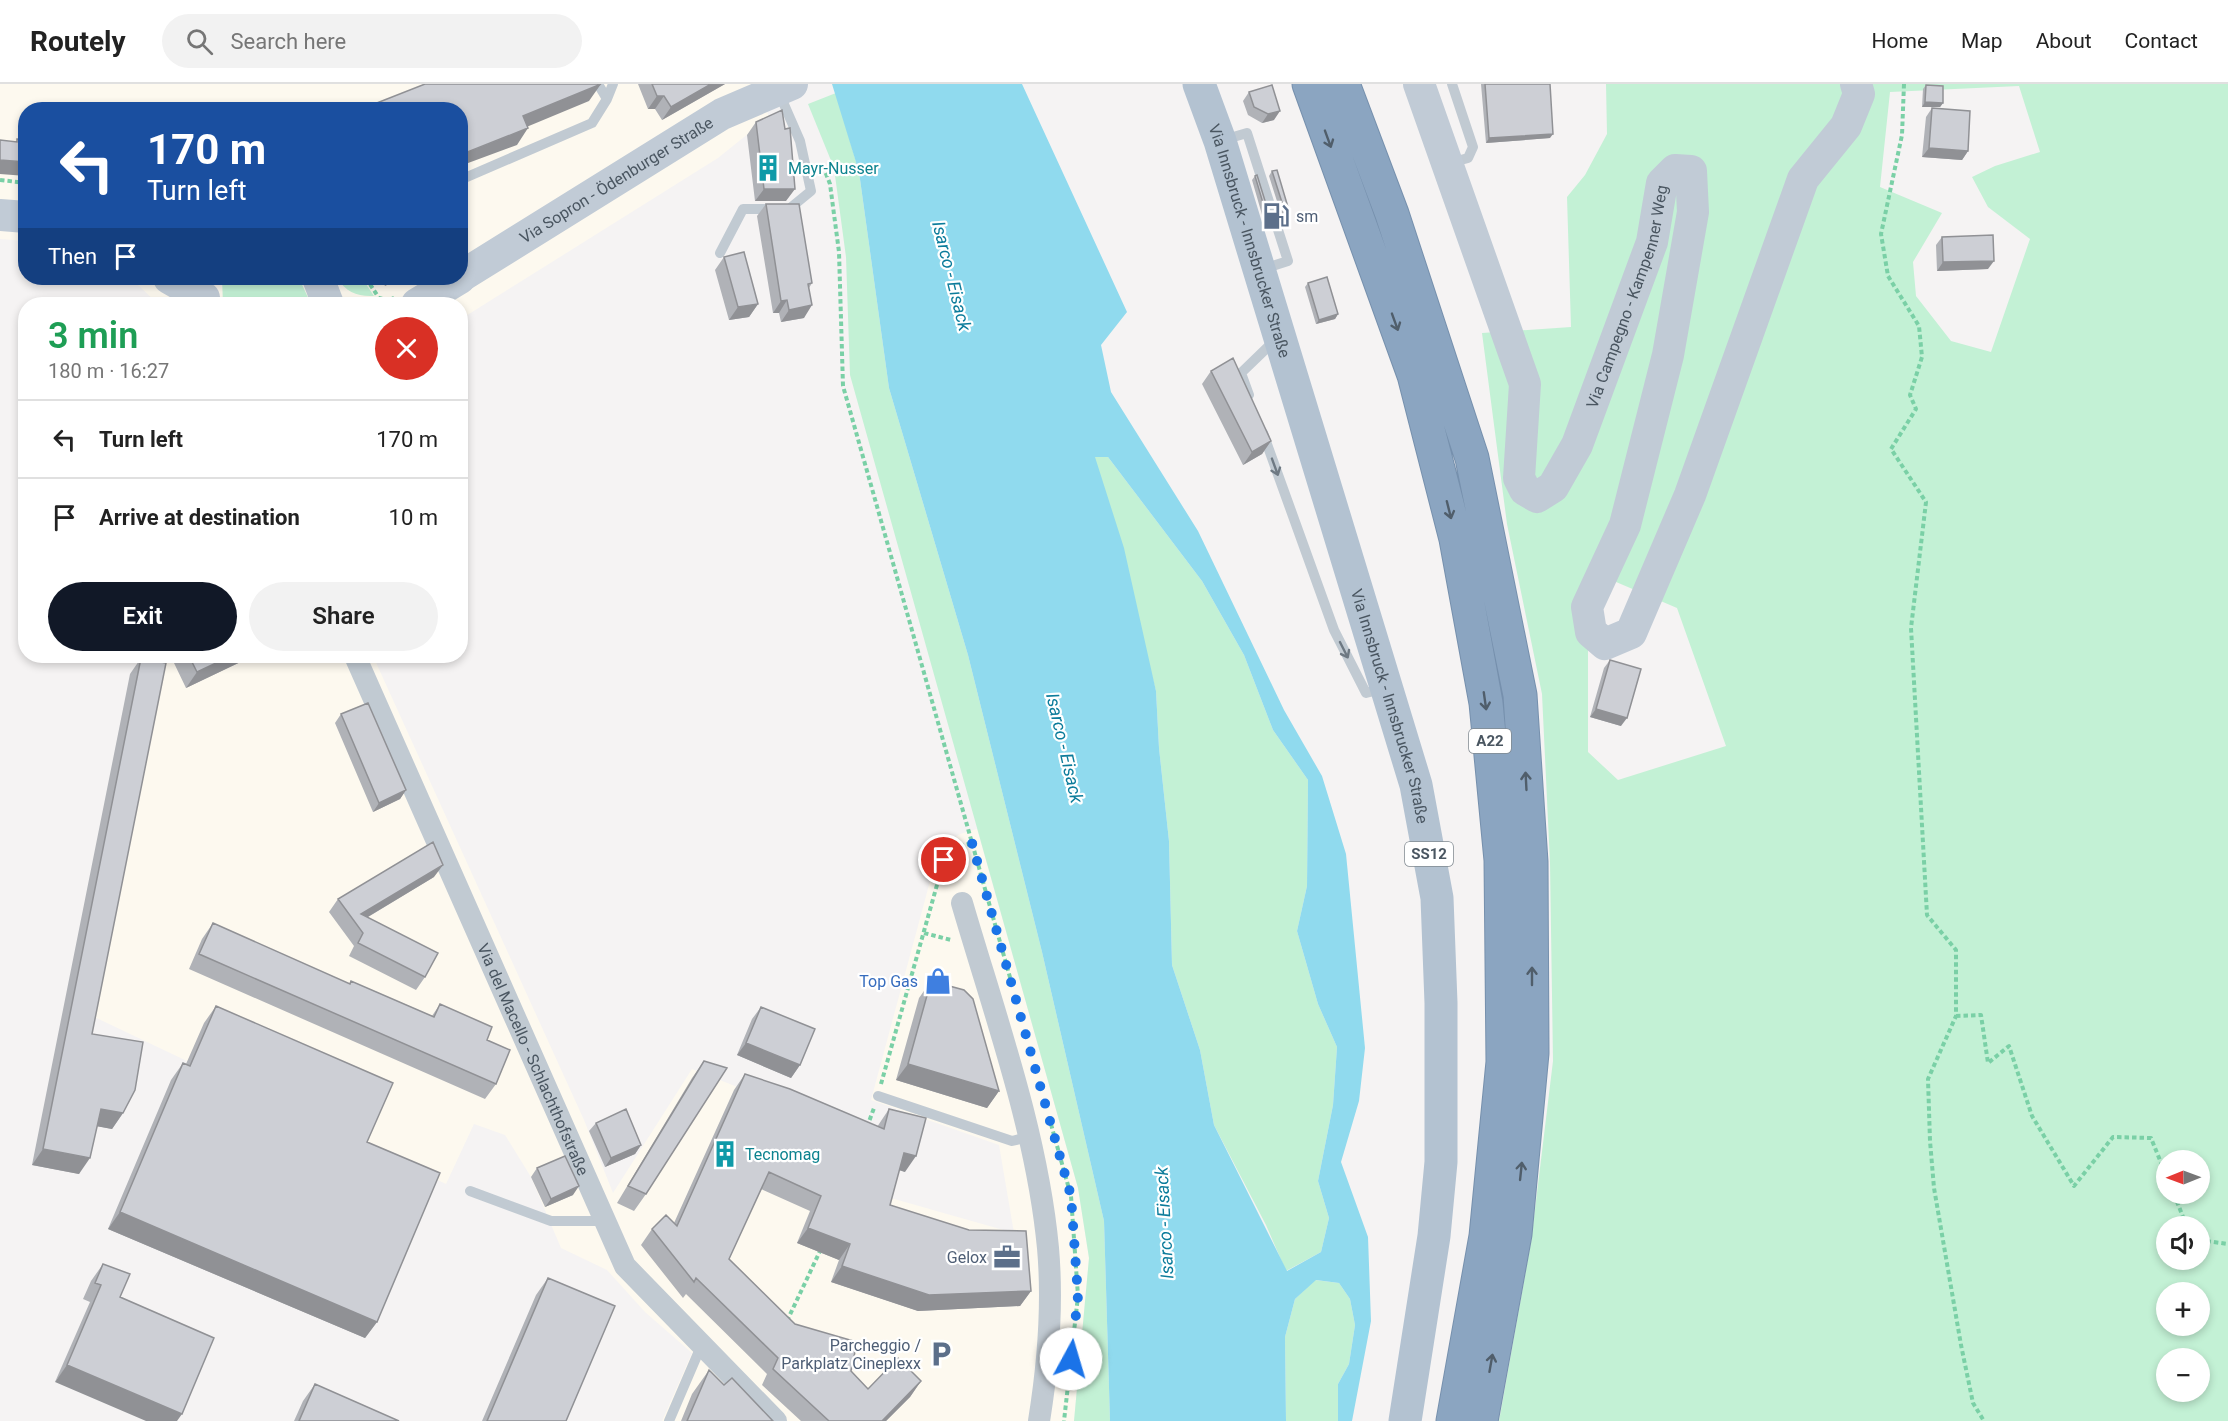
<!DOCTYPE html>
<meta charset="utf-8">
<style>
:root{--surface:#fff;--page:#f2f2f2;--text:#222;--muted:#767676;--line:#e0e0e0;--accent:#111827}
body{margin:0;font-family:Roboto,sans-serif;background:var(--page);color:var(--text);height:100vh;display:flex;flex-direction:column;font-size:22px;white-space:nowrap}
*{box-sizing:border-box;margin:0}
p{font-size:20px;color:var(--muted)}
.icon{flex:none;width:33px;height:33px;fill:none;stroke:currentColor;stroke-width:2;stroke-linecap:round;stroke-linejoin:round}
.map{position:relative;flex:1;overflow:hidden}
.side{position:absolute;left:18px;top:213px;width:450px;height:366px;display:flex;flex-direction:column;background:var(--surface);border-radius:24px;box-shadow:0 3px 9px #0003}
.side>*{flex:none}
.guide{position:absolute;left:18px;top:18px;width:450px;height:183px;border-radius:24px;box-shadow:0 3px 9px #0003;background:#1a4fa0;color:#fff;overflow:hidden}
.needle{width:39px;rotate:269deg}
.controls{position:absolute;left:2156px;top:1066px;display:grid;gap:12px}
.controls a{display:grid;place-items:center;width:54px;height:54px;border-radius:50%;background:var(--surface);box-shadow:0 3px 9px #0003;font-size:30px}
.pin{position:absolute;display:grid;place-items:center;width:51px;height:51px;color:#fff;margin:-26px;border:3px solid #fff;border-radius:50%;box-shadow:0 2px 6px #0007}
.me{position:absolute;width:66px;margin:-33px;rotate:6deg;stroke-linejoin:round;filter:drop-shadow(0 0 4px #0008)}
.turn{display:flex;align-items:center;gap:21px;height:126px;padding:0 30px;font-size:27px}
.turn .icon{width:78px;height:78px;stroke-width:2.5}
.turn b{display:block;font-size:42px;line-height:51px}
.then{display:flex;align-items:center;height:57px;padding:0 30px;background:#0003;gap:12px;font-size:22px}
.round{display:grid;place-items:center;flex:none;width:63px;height:63px;border-radius:32px;background:var(--page)}
.headline{display:flex;align-items:center;justify-content:space-between;height:102px;padding:0 30px}
h1{font-size:36px;font-weight:600;line-height:45px;color:#1e9e55}
.action{display:flex;gap:12px;margin-top:auto;padding:12px 30px}
.action a{flex:1;height:69px;border-radius:36px;background:var(--accent);color:#fff;font-size:24px;font-weight:600;line-height:69px;text-align:center}
.action a+a{background:var(--page);color:var(--text)}
ul{padding:0;list-style:none}
li{display:flex;align-items:center;gap:18px;height:78px;padding:0 30px;border-top:2px solid var(--line)}
li div{flex:1}
li b{display:block;font-size:22px}
li em{font-style:normal}
header{display:flex;align-items:center;gap:36px;box-sizing:border-box;height:84px;padding:0 30px;background:var(--surface);border-bottom:2px solid var(--line)}
header strong{font-size:28px}
nav{display:flex;gap:33px;margin-inline-start:auto;font-size:21px}
.search{width:420px;height:54px;background:var(--page);display:flex;align-items:center;gap:15px;box-sizing:border-box;padding:0 21px;border-radius:33px;color:var(--muted);font-size:22px}
.map>svg:first-child{display:block}
.commercial{fill:#fdf9ef}
.green{fill:#c3f1d5;fill-rule:evenodd}
.water{fill:#90daee;fill-rule:evenodd}
.lines{fill:none;stroke-linecap:round;stroke-linejoin:round}
.highway-casing{stroke:#7690ad;stroke-width:35}
.path{stroke:#7ad0a6;stroke-width:4;stroke-dasharray:4.5 3;stroke-linecap:butt}
.lane{stroke:#c1cad2;stroke-width:10}
.street{stroke:#c1cad2;stroke-width:22}
.secondary{stroke:#c1cbd6;stroke-width:32}
.primary{stroke:#b3c2d1;stroke-width:33}
.highway{stroke:#8ba5c1;stroke-width:33}
.wall{fill:#b0b2b7}
.shaded-wall{fill:#909195}
.building{fill:#cdcfd5;stroke:#909195;stroke-width:1.5}
.oneway{stroke:#505e6b}
.oneway2{stroke:#6e7983}
.route{stroke:#1a73e8;stroke-width:10;stroke-dasharray:0 18}
.labels{text-anchor:middle;dominant-baseline:central;stroke-width:4.5;stroke-linejoin:round;paint-order:stroke}
.shield{fill:#fff;stroke:#808990;stroke-width:1.5}
.shield-label{font-size:15px;font-weight:bold;fill:#4a5661}
.culture-label{font-size:16px;fill:#0d838f;stroke:#fff;text-anchor:start}
.street-label{font-size:16px;fill:#4a5661;stroke:#fff}
.service-label{font-size:16px;fill:#4e5e75;stroke:#fff;text-anchor:end}
.shop-label{font-size:16px;fill:#366cbe;stroke:#fff;text-anchor:end}
.water-label{font-size:18px;font-style:italic;fill:#0c7c9b;stroke:#fff}
</style>
<header>
<strong>Routely</strong>
<div class="search"><svg class="icon" aria-label="search" viewBox="0 0 24 24"><circle cx="10" cy="10" r="6"/><path d="M15 15l6 6"/></svg>Search here</div>
<nav><a>Home</a><a>Map</a><a>About</a><a>Contact</a></nav>
</header>
<div class="map">
<svg width="2228" height="1337" viewBox="0 0 2228 1337">
<rect width="100%" height="100%" fill="#f5f3f3"/>
<!-- commercial -->
<path class="commercial" d="M0,0h757l12,33 -51,41 -257,161 -1,-15h-302l-21,-20 -14,-6h337v-168h-434l-1,131 -25,-2z
M159,572h214l211,464 29,73 79,-124 170,67 -17,49 169,48 -15,-88 -128,-45 68,-252 21,-14 17,-5 101,359 11,70 -15,163h-412l30,-68 -47,-41 -38,-42 -46,-22 -30,-71 -26,-42 -31,-11 -28,60 -358,-170z"/>
<!-- green -->
<path class="green" d="M1606,0h622v1337h-729l32,-179 22,-181 -3,-198 -8,-169 -35,-170 -25,-191 89,-6 -4,-130 18,-22 22,-41zM2019,2l21,66 -45,14 -23,11 16,30 42,32 -39,113 -40,-11 -35,-45 -3,-34 29,-49 -62,-26 10,-95zM1588,486l89,38 49,138 -108,34 -30,-28zM2166,1077h33v33h-33zM2166,1143h33v33h-33zM2166,1209h33v33h-33zM2166,1275h33v33h-33z
M836,9l23,79 30,216 79,267 74,297 62,269 6,200h-36l15,-163 -11,-70 -228,-813 -4,-118 -12,-89 -26,-64z
M222,194h77l12,26h-88z
M337,194h25l12,18c-16,1 -28,-4 -37,-18z
M1094,373h14l94,124 42,74 29,75 35,50 -1,106 -10,45 21,73 19,43 -4,58 -15,76 11,37 -8,34 -35,19 -20,-46 -52,-100 -14,-75 -28,-85 -3,-124 -10,-93 -3,-57z
M1315,1196l24,3 11,16 5,26 -6,39 -11,20v37h-52l-1,-84 10,-38z"/>
<!-- water -->
<path class="water" d="M832,0h190l105,228 -26,33 10,47 87,139 86,179 38,66 24,78 19,194 -6,53 -18,61 27,75 3,84 -19,100h-14v-37l11,-20 6,-39 -5,-26 -11,-16 -23,-3 -21,19 -10,38 1,84h-176l-6,-200 -62,-269 -74,-297 -79,-267 -30,-216zM1095,373h13l94,124 42,74 29,75 35,50 -1,106 -10,45 21,73 19,43 -4,58 -15,76 11,37 -8,34 -34,19 -73,-146 -14,-75 -28,-85 -3,-124 -10,-93 -3,-57 -32,-143z"/>
<g class="lines">
<defs>
<path id="highway" d="M1309,0l105,291 42,164 30,164 15,157 2,202 -17,174 -33,185
M1343,0l49,130 80,244 48,237 11,167 1,191 -17,181 -34,187"/>
</defs>
<!-- highway casing -->
<use href="#highway" class="highway-casing"/>
<!-- path -->
<path class="path" d="M1904,0l-2,51 -21,99 7,42 31,50 3,31 -12,38 6,14 -25,40 35,53 -15,126 16,287 29,35v66l-28,63 2,62 4,47 27,157 12,58 11,18
M823,82l7,18 9,68 4,134 170,602
M0,96l26,3
M366,194l13,20 9,2 6,-2
M351,215l20,3 8,-4
M924,849l27,7
M1956,932l25,-1 7,48 21,-17 23,70 42,70 39,-49 38,1 15,37
M881,1000l63,-224 6,-11 22,-6
M1049,1033l22,79 7,100 -14,125
M867,1043l7,-19
M2174,1110l13,33
M2199,1156l29,4
M787,1237l34,-72"/>
<!-- lane -->
<path class="lane" d="M598,0l9,15 6,-15
M1223,56l24,-7 41,128 -25,8
M1451,74l6,3 11,-3 5,-11 -21,-63
M460,96l132,-57 15,-24
M720,169l23,-44h46l22,-18 -11,-50 -21,-48
M1249,311l-8,-22 34,-33
M1263,349l71,197 32,63 16,-4
M878,1012l134,45 16,-4
M470,1107l81,30h53
M669,1337l33,-77"/>
<!-- street -->
<g class="street">
<path id="s1" d="M355,572l270,610 151,155"/>
<path d="M962,819c33,113 75,228 86,345 5,57 0,117 -9,173"/>
</g>
<!-- secondary -->
<g class="secondary">
<path id="s2" d="M1419,0l106,300 -6,94 6,12 12,7 16,-10 24,-42 75,-203 10,-59 13,-13 16,1 2,41 -25,143 -43,170 -38,82 4,25 14,12 26,-11 59,-138 113,-316 43,-53 13,-32 -3,-10"/>
<path d="M0,131l26,2"/>
<path id="s3" d="M460,193l262,-163 70,-30"/>
<path d="M169,194l35,20"/>
<path d="M318,194l10,26"/>
<path d="M417,220l43,-26"/>
</g>
<!-- primary -->
<path class="primary" id="s4" d="M1199,0l21,57 196,644 21,113 4,105v159l-7,74 -29,185"/>
<!-- highway -->
<use href="#highway" class="highway"/>
</g>
<!-- wall -->
<path class="wall" d="M638,0h87l-63,36 -7,-11h-7z
M1481,0h69v54l-64,5z
M1926,1l17,18 -3,4h-18l1,-18z
M1249,8l25,28 -12,3 -14,-8 -5,-14z
M1932,24l36,43 -6,9 -40,-3 4,-40z
M756,38l30,79h-31l-8,-66z
M1272,87l18,43 -3,4 -4,2 -14,-44z
M1255,92l16,44 -3,4 -3,1 -13,-45z
M766,120l46,79 -3,5 -5,30 -23,4 -2,-9h-6l-16,-97z
M1942,153l46,32 -51,2 -1,-26z
M724,173l34,47 -9,13 -20,3 -14,-50z
M380,194h19l-14,8z
M1308,199l30,31 -3,5 -19,5 -11,-37z
M1211,287l60,70 -9,13 -19,11 -41,-81z
M179,572h74l-67,32 -12,-25z
M141,574l-49,376 31,79 -11,16 -15,-3 -18,48 -47,-9 98,-491z
M1610,576l11,66 -31,-9 14,-49z
M341,630l65,76 -6,9 -27,13 -38,-89z
M434,793l-66,40 57,60 -9,13 -67,-34 5,-10 -25,-34 9,-13z
M213,839l136,61 2,-3 81,35 8,-12 47,36 9,44 -11,15 -296,-130 13,-30z
M931,897l68,110 -12,17 -91,-28 23,-82z
M216,922l151,136 10,180 -12,16 -257,-109 63,-149 12,-17 3,1 18,-41z
M761,923l39,58 -9,13 -54,-23 15,-36z
M704,977l-58,133 -12,17 -17,-8 75,-125z
M745,990l132,53 12,-18 16,63 -6,-2 -9,35 141,86 -11,15 -102,5 -87,-29 8,-22 -42,-17 13,-32 -49,-22 -32,70 66,65 56,47 17,18 53,-8 -11,16 -24,24h-85l-39,-36 5,-11 -81,-80 -3,4 -42,-53 11,-16 22,-6 60,-133z
M596,1039l45,22 -6,9 -30,13 -16,-36z
M537,1084l36,27 -28,12 -14,-30z
M103,1180l17,33 -65,85 35,-80 -7,-3 8,-18z
M548,1194l18,143h-84l54,-126z
M709,1286l15,15 49,36h-92l11,-27z
M315,1300l84,37h-105l9,-20z"/>
<!-- shaded-wall -->
<path class="shaded-wall" d="M601,0l-12,17 -77,32 11,-17z
M711,0h14l-63,36 9,-13z
M657,12h7l-9,13h-7z
M1925,18l18,1 -3,4h-18z
M1280,27l-6,9 -12,3 6,-9z
M528,44l-11,17 -57,21v-11z
M1553,50l-3,4 -64,5 3,-5z
M1929,64l39,3 -6,9 -40,-3z
M0,76l26,2v14l-26,-2z
M764,105h31l-9,12h-31z
M1290,130l-3,4 -4,2 3,-5z
M1994,177l-6,8 -51,2 6,-9z
M391,194h8l-14,8z
M787,216l-8,13h-6l8,-12z
M758,220l-9,13 -20,3 9,-13z
M812,221l-8,13 -23,4 8,-12z
M1338,230l-3,5 -19,5 3,-4z
M1271,357l-9,13 -19,11 9,-13z
M231,572h22l-67,32 11,-16z
M1596,625l31,9 -6,8 -31,-9z
M406,706l-6,9 -27,13 6,-9z
M443,781l-9,12 -78,47 5,-10z
M746,959l54,22 -9,13 -54,-23z
M908,980l91,27 -12,17 -91,-28z
M101,1025l22,4 -11,16 -22,-4z
M641,1061l-6,9 -30,13 6,-9z
M43,1065l47,9 -11,16 -47,-9z
M904,1069l12,3 -11,16 -12,-4z
M579,1102l-6,9 -28,12 6,-8z
M120,1128l257,110 -12,16 -257,-109z
M808,1144l42,16 -11,16 -42,-17z
M842,1182l189,25 -11,15 -102,5 -87,-29z
M67,1281l115,49 -5,7h-31l-91,-39z
M921,1297l-11,16 -24,24h-4z"/>
<!-- building -->
<path class="building" d="M425,0h176l-78,32 5,12 -68,27v-45h-101z
M652,0h59l-40,23 -7,-11h-7z
M1485,0h65l3,50 -64,4z
M1272,1l8,26 -12,3 -14,-7 -5,-15z
M1926,1l17,1v17l-18,-1z
M35,20l35,2v4h-35z
M1932,24l38,3 -2,40 -39,-3z
M782,26l3,19 5,-1 5,61h-31l-8,-67z
M17,55l9,1v22l-26,-2v-20l17,2z
M1277,86l13,44 -4,1 -14,-44z
M1257,91l14,45h-3l-13,-44z
M766,120h33l13,79 -4,1 4,21 -23,5 -2,-10 -6,1z
M1993,151l1,26 -51,1 -1,-25z
M744,168l14,52 -20,3 -14,-50z
M1327,193l11,37 -19,6 -11,-37z
M1233,274l38,83 -19,11 -41,-81z
M189,572h42l-34,16z
M141,574l25,5 -74,371 51,8 -8,48 -12,23 -22,-4 -11,49 -47,-9z
M1610,576l31,9 -14,49 -31,-9z
M368,619l38,87 -27,13 -38,-89z
M433,758l10,23 -82,49 77,39 -13,24 -67,-34 5,-10 -25,-34z
M213,839l137,61 1,-3 83,36 6,-13 52,23 -5,13 23,10 -14,34 -297,-130z
M931,897l33,9 9,9 26,92 -91,-27z
M216,922l177,77 -26,59 73,31 -63,149 -257,-110 63,-149 7,3z
M761,923l54,22 -15,36 -54,-22z
M704,977l23,7 -81,126 -18,-8z
M745,990l45,15 94,40 5,-20 37,9 -10,38 -12,-3 -14,52 79,25 57,1 5,60 -102,4 -87,-29 8,-22 -42,-16 13,-32 -52,-24 -40,87 66,65 62,18 -6,29 17,18 30,-31 23,23 -39,40h-53l-56,-52 5,-11 -82,-80 -2,4 -42,-53 14,-14 11,11z
M626,1025l15,36 -30,13 -15,-35z
M565,1072l14,30 -28,13 -14,-31z
M103,1180l27,10 -10,23 94,41 -32,76 -115,-49 34,-80 -6,-2z
M548,1194l67,28 -49,115h-79z
M709,1286l15,15 8,-7 41,43h-86z
M315,1300l84,37h-100z"/>
<!-- one-way arrows -->
<defs><path id="oneway-shaft" d="M-6 0H5M1.5-3L5.5 0L1.5 3" fill="none" stroke-width="1.6" stroke-linecap="round" stroke-linejoin="round" transform="scale(1.5)"/></defs>
<g class="oneway">
<use href="#oneway-shaft" transform="translate(1328 55) rotate(70)"/>
<use href="#oneway-shaft" transform="translate(1395 238) rotate(70)"/>
<use href="#oneway-shaft" transform="translate(1449 426) rotate(76)"/>
<use href="#oneway-shaft" transform="translate(1485 617) rotate(82)"/>
<use href="#oneway-shaft" transform="translate(1526 697) rotate(-93)"/>
<use href="#oneway-shaft" transform="translate(1532 892) rotate(-90)"/>
<use href="#oneway-shaft" transform="translate(1521 1087) rotate(-84)"/>
<use href="#oneway-shaft" transform="translate(1491 1279) rotate(-80)"/>
</g>
<g class="oneway2">
<use href="#oneway-shaft" transform="translate(1275 383) rotate(70)"/>
<use href="#oneway-shaft" transform="translate(1344 566) rotate(63)"/>
</g>
<g class="lines">
<!-- route -->
<path class="route" d="M944,776l6,-11 22,-6 99,353 7,100 -7,63"/>
</g>
<!-- icons -->
<defs>
<symbol id="building-bare" viewBox="-9 -9 18 18"><path d="M-4-6H4V6H1V3H-1V6H-4ZM-2.5-4.3h1.7v1.8h-1.7ZM.8-4.3h1.7v1.8H.8ZM-2.5-1h1.7V.8h-1.7ZM.8-1h1.7V.8H.8Z" fill="#0f9aa8" stroke="#fff" stroke-width="2.5" paint-order="stroke"/></symbol>
<symbol id="fuel-bare" viewBox="-9 -9 18 18"><path d="M-5.5-6h7V0h2V4h1.3V-2.5L3-4.5l.8-.8L6-3V5H2.5V1h-1V6h-7ZM-4.2-4.7v3.2H.2V-4.7Z" fill="#5c6f8a" stroke="#fff" stroke-width="2.5" paint-order="stroke"/></symbol>
<symbol id="shop-bare" viewBox="-9 -9 18 18"><path d="M-5-2.5h2.3a2.7 3.5 0 0 1 5.4 0H5L5.5 6h-11ZM-1.5-2.5h3a1.5 2.3 0 0 0-3 0Z" fill="#3f7fe0" stroke="#fff" stroke-width="2.5" paint-order="stroke"/></symbol>
<symbol id="office-bare" viewBox="-9 -9 18 18"><path d="M-6-3h4V-5.5h4V-3h4V5H-6ZM-1-4.5V-3h2v-1.5ZM-6 0V1H6V0Z" fill="#5c6f8a" stroke="#fff" stroke-width="2.5" paint-order="stroke"/></symbol>
<symbol id="parking-bare" viewBox="-9 -9 18 18"><path d="M-3.5-5.5H1a3.5 3.5 0 0 1 0 7H-1V5.5H-3.5ZM-1-3.4V-.6H.8a1.4 1.4 0 0 0 0-2.8Z" fill="#5c6f8a" stroke="#fff" stroke-width="2.5" paint-order="stroke"/></symbol>
</defs>
<g fill-rule="evenodd">
<use href="#building-bare" x="749" y="65" width="38" height="38"/>
<use href="#fuel-bare" x="1257" y="113" width="38" height="38"/>
<use href="#shop-bare" x="919" y="878" width="38" height="38"/>
<use href="#building-bare" x="706" y="1051" width="38" height="38"/>
<use href="#office-bare" x="988" y="1154" width="38" height="38"/>
<use href="#parking-bare" x="922" y="1251" width="38" height="38"/>
</g>
<g class="labels">
<!-- shield labels -->
<g class="shield">
<rect x="1469" y="645" width="42" height="24" rx="4.5"/>
<rect x="1405" y="758" width="48" height="24" rx="4.5"/>
</g>
<g class="shield-label">
<text x="1490" y="657">A22</text>
<text x="1429" y="770">SS12</text>
</g>
<!-- culture labels -->
<g class="culture-label">
<text x="788" y="84">Mayr-Nusser</text>
<text x="745" y="1070">Tecnomag</text>
</g>
<!-- street labels -->
<g class="street-label">
<text stroke="none"><textPath href="#s3" startOffset="184">Via Sopron - Ödenburger Straße</textPath></text>
<text stroke="none"><textPath href="#s4" startOffset="165">Via Innsbruck - Innsbrucker Straße</textPath></text>
<text stroke="none"><textPath href="#s2" startOffset="664">Via Campegno - Kampenner Weg</textPath></text>
<text stroke="none"><textPath href="#s4" startOffset="651">Via Innsbruck - Innsbrucker Straße</textPath></text>
<text stroke="none"><textPath href="#s1" startOffset="441">Via del Macello - Schlachthofstraße</textPath></text>
</g>
<!-- service labels -->
<g class="service-label">
<text x="1296" y="132" text-anchor="start">sm</text>
<text x="987" y="1173">Gelox</text>
<text x="921" y="1261">Parcheggio /<tspan x="921" dy="18">Parkplatz Cineplexx</tspan></text>
</g>
<!-- shop labels -->
<g class="shop-label">
<text x="918" y="897">Top Gas</text>
</g>
<!-- water labels -->
<g class="water-label">
<text transform="translate(952 192) rotate(76)">Isarco - Eisack</text>
<text transform="translate(1065 664) rotate(77)">Isarco - Eisack</text>
<text transform="translate(1164 1139) rotate(-93)">Isarco - Eisack</text>
</g>
</g>
</svg>
<div class="controls">
<a><svg class="needle" viewBox="-14 -14 28 28"><path d="M0-13l5 13h-10z" fill="#e53935"/><path d="M0 13l5-13h-10z" fill="#767676"/></svg></a>
<a><svg class="icon" aria-label="sound" viewBox="0 0 24 24"><path d="M4 9h4l5-4v14l-5-4H4zM17 9q2 3 0 6"/></svg></a>
<a>+</a>
<a>−</a>
</div>
<div class="pin" style="left:944px;top:776px;background:#d93025"><svg class="icon" aria-label="arrive" viewBox="0 0 24 24"><path d="M6 21V4h12l-3 4 3 4H6"/></svg></div>
<svg class="me" style="left:1071px;top:1275px" viewBox="-20 -20 40 40"><circle r="19" fill="#fff"/><path d="M0-13L10 11 0 6-10 11z" fill="#1a73e8"/></svg>
<div class="guide">
<div class="turn"><svg class="icon" aria-label="left" viewBox="0 0 24 24"><path d="M17 20v-9H6M10 6l-5 5 5 5"/></svg><div><b>170 m</b>Turn left</div></div>
<div class="then">Then<svg class="icon" aria-label="arrive" viewBox="0 0 24 24"><path d="M6 21V4h12l-3 4 3 4H6"/></svg></div>
</div>
<section class="side">
<div class="headline"><div><h1>3 min</h1><p>180 m · 16:27</p></div><a class="round" style="background:#d93025;color:#fff"><svg class="icon" aria-label="close" viewBox="0 0 24 24"><path d="M6 6l12 12M18 6L6 18"/></svg></a></div>
<ul>
<li><svg class="icon" aria-label="left" viewBox="0 0 24 24"><path d="M17 20v-9H6M10 6l-5 5 5 5"/></svg><div><b>Turn left</b></div><em>170 m</em></li>
<li><svg class="icon" aria-label="arrive" viewBox="0 0 24 24"><path d="M6 21V4h12l-3 4 3 4H6"/></svg><div><b>Arrive at destination</b></div><em>10 m</em></li>
</ul>
<div class="action"><a>Exit</a><a>Share</a></div>
</section>
</div>
